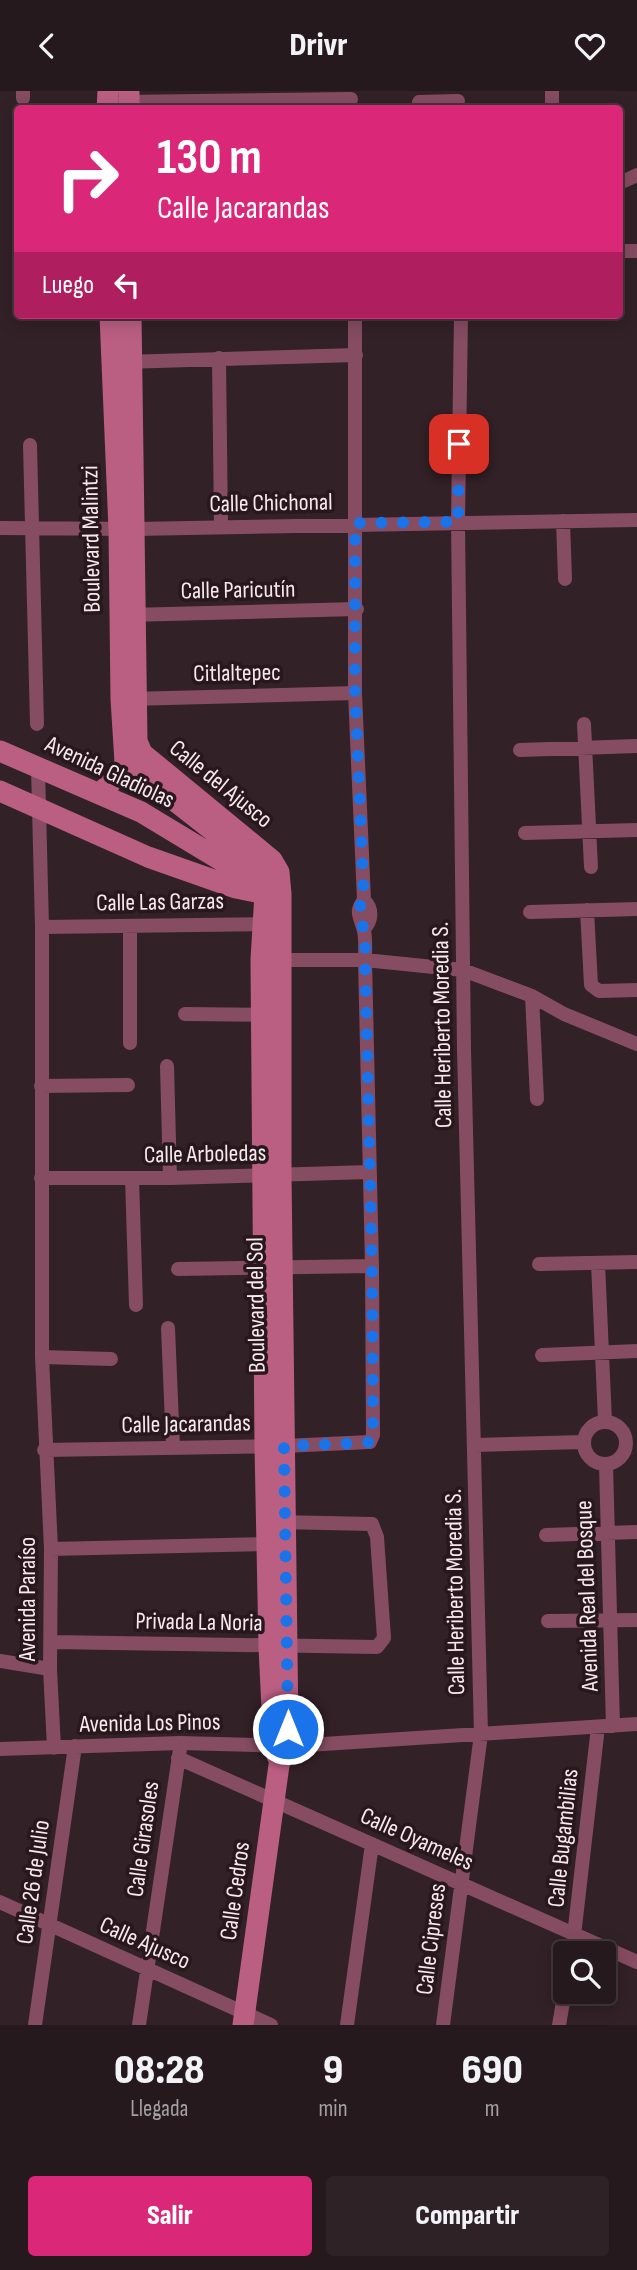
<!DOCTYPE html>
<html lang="es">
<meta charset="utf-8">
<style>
:root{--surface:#26191d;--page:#2e2226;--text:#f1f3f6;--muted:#a4a0a4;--line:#42383b;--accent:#db2777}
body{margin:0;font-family:"Sofia Sans Condensed",sans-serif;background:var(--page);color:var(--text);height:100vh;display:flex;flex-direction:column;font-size:26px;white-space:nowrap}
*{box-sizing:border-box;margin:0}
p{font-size:23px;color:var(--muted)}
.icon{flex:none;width:38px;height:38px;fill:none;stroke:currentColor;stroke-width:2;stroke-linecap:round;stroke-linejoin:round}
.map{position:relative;height:1934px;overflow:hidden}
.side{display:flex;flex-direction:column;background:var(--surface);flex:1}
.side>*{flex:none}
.guide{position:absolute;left:14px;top:14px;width:609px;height:214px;border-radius:7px;box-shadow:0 4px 18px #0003,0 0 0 2px var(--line);background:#db2777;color:#fff;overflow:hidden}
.fabs{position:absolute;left:553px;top:1850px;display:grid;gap:14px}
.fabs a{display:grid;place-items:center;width:63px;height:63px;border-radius:7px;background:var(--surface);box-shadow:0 4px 18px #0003,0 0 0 2px var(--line);font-size:35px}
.pin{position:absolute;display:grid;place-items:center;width:60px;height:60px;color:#fff;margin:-30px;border-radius:14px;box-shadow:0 4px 10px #0006}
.me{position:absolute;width:77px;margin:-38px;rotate:0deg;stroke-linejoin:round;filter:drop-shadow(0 0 5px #0008)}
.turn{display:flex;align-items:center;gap:24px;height:147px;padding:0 28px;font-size:32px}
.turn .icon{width:91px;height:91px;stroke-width:2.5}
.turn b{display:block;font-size:49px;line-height:60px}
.then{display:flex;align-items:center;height:66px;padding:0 28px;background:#0003;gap:14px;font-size:26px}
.eta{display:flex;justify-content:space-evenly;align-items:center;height:119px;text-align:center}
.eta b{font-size:42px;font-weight:800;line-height:49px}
.button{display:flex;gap:14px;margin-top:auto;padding:14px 28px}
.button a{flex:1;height:80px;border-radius:7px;background:var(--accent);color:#fff;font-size:28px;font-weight:800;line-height:80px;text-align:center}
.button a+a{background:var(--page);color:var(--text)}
header{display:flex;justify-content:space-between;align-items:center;height:91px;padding:0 28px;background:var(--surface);font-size:32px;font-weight:800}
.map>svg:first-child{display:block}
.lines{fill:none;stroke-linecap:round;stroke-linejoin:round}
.street{stroke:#864c61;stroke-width:14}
.secondary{stroke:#bb5f82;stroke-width:21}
.route{stroke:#1a73e8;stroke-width:12;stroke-dasharray:0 21.6}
.labels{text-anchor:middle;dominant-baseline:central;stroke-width:7;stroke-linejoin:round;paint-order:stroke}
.street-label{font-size:24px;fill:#f6e9ed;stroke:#28171d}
</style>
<header><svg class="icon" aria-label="back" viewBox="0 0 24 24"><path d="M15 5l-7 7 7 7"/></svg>Drivr<svg class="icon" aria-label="heart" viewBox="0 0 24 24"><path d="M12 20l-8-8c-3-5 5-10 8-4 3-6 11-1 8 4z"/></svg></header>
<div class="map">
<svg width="637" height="1934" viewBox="0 0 637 1934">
<rect width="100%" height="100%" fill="#322127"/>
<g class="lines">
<!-- street -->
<path class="street" d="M23,0v7
M123,11l228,-3
M419,11l39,-1
M552,18v-18
M620,90h4l13,-6
M620,160h17
M355,224v378l9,207c9,9 8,20 0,29
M219,267l2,169
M124,271l232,-7
M30,354l7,279
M563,430l2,58
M0,437l135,1 502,-9
M128,524l229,-6
M129,608l226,-6
M584,633l7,143
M520,659l117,-4
M38,677l4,159v430l9,192 -1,120 4,79
M525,742l112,-3
M587,819l4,75 8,6 38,-1
M530,821l107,-3
M130,835v117
M42,836l229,-3
M273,869h92l98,10 69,26 32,18 73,30
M532,905l5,103
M185,923l83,1
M167,975l3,112
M41,995l87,-1
M41,1087h129l199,-6
M132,1087l4,127
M598,1172l7,158
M539,1173l98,-2
M178,1178l194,-3
M168,1237l5,119
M542,1264l95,-4
M42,1266l69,2
M584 1352a21 21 0 1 1 42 0a21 21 0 1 1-42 0Z
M475,1354l109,-3
M44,1359l240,-4 86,-4 3,-7 -1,-169 -7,-306c0,-10 1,-20 -1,-29 -3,-14 -10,-18 0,-31
M606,1373l7,262
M546,1444l91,-3
M51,1458l216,-5
M548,1530l89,-1
M51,1551l326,5 7,-9 -7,-101 -5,-13 -94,-2
M0,1570l50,8
M0,1658l180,-6 112,3 345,-22
M178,1667l459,204
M0,1811l271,123
M572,1862l26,-226
M35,1934l40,-279
M139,1934l41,-276
M347,1934l25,-181
M443,1934l38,-291 -17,-685 -6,-527 3,-207
M559,1934l6,-34"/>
<!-- secondary -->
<path class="secondary" d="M107,18l1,-18
M129,18v-18
M131,224l6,426 5,12 130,107 7,12 2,22v281l7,554 -2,17 -7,19 -36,260
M0,660l141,61 101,61 21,21 6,9
M125,671l134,105 7,10 -5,83 4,486 4,201 4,82 4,27
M0,700l148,66 88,31 29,6
M100,702l20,-19 5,-12 -4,-63 -2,-170 -9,-214"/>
</g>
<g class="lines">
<!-- route -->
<path class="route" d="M288,1638l-4,-283 77,-3 9,-1 3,-7 -1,-169 -7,-306c0,-10 1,-20 -1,-29 -3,-14 -10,-18 0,-31l-9,-207v-170l103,-1 1,-78"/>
</g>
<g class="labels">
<!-- street labels -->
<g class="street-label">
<text transform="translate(271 412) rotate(-1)">Calle Chichonal</text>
<text transform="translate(91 448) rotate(-91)">Boulevard Malintzi</text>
<text transform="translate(238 499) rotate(-1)">Calle Paricutín</text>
<text transform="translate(237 582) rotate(-1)">Citlaltepec</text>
<text transform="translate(110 681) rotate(25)">Avenida Gladiolas</text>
<text transform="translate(221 693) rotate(39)">Calle del Ajusco</text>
<text transform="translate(160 811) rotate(-1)">Calle Las Garzas</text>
<text transform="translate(442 934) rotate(-91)">Calle Heriberto Moredia S.</text>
<text transform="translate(205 1063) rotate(-1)">Calle Arboledas</text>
<text transform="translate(256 1214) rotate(-91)">Boulevard del Sol</text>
<text transform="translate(186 1333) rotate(-1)">Calle Jacarandas</text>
<text transform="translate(455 1501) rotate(-91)">Calle Heriberto Moredia S.</text>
<text transform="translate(587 1505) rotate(-92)">Avenida Real del Bosque</text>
<text transform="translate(27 1508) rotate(-90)">Avenida Paraíso</text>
<text transform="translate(199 1531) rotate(1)">Privada La Noria</text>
<text transform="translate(150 1632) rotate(-1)">Avenida Los Pinos</text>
<text transform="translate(563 1747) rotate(-84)">Calle Bugambilias</text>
<text transform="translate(143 1748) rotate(-82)">Calle Girasoles</text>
<text transform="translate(417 1748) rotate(24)">Calle Oyameles</text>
<text transform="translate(33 1791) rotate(-82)">Calle 26 de Julio</text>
<text transform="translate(235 1800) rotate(-82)">Calle Cedros</text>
<text transform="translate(431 1848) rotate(-83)">Calle Cipreses</text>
<text transform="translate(145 1852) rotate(24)">Calle Ajusco</text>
</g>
</g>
</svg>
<div class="fabs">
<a><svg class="icon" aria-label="search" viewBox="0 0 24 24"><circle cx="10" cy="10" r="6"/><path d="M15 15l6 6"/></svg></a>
</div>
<div class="pin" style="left:459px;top:353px;background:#d93025"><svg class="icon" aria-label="arrive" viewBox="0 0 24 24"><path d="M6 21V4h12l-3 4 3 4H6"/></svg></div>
<svg class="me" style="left:288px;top:1638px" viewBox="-20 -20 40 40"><circle r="17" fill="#1a73e8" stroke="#fff" stroke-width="3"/><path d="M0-11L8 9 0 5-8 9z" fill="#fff"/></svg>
<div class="guide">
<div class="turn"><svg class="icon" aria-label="right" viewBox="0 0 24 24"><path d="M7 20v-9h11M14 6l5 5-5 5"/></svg><div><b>130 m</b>Calle Jacarandas</div></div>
<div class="then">Luego<svg class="icon" aria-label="left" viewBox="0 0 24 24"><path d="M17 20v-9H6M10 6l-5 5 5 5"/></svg></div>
</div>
</div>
<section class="side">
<div class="eta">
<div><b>08:28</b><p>Llegada</p></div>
<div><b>9</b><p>min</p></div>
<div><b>690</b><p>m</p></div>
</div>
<div class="button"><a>Salir</a><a>Compartir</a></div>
</section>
